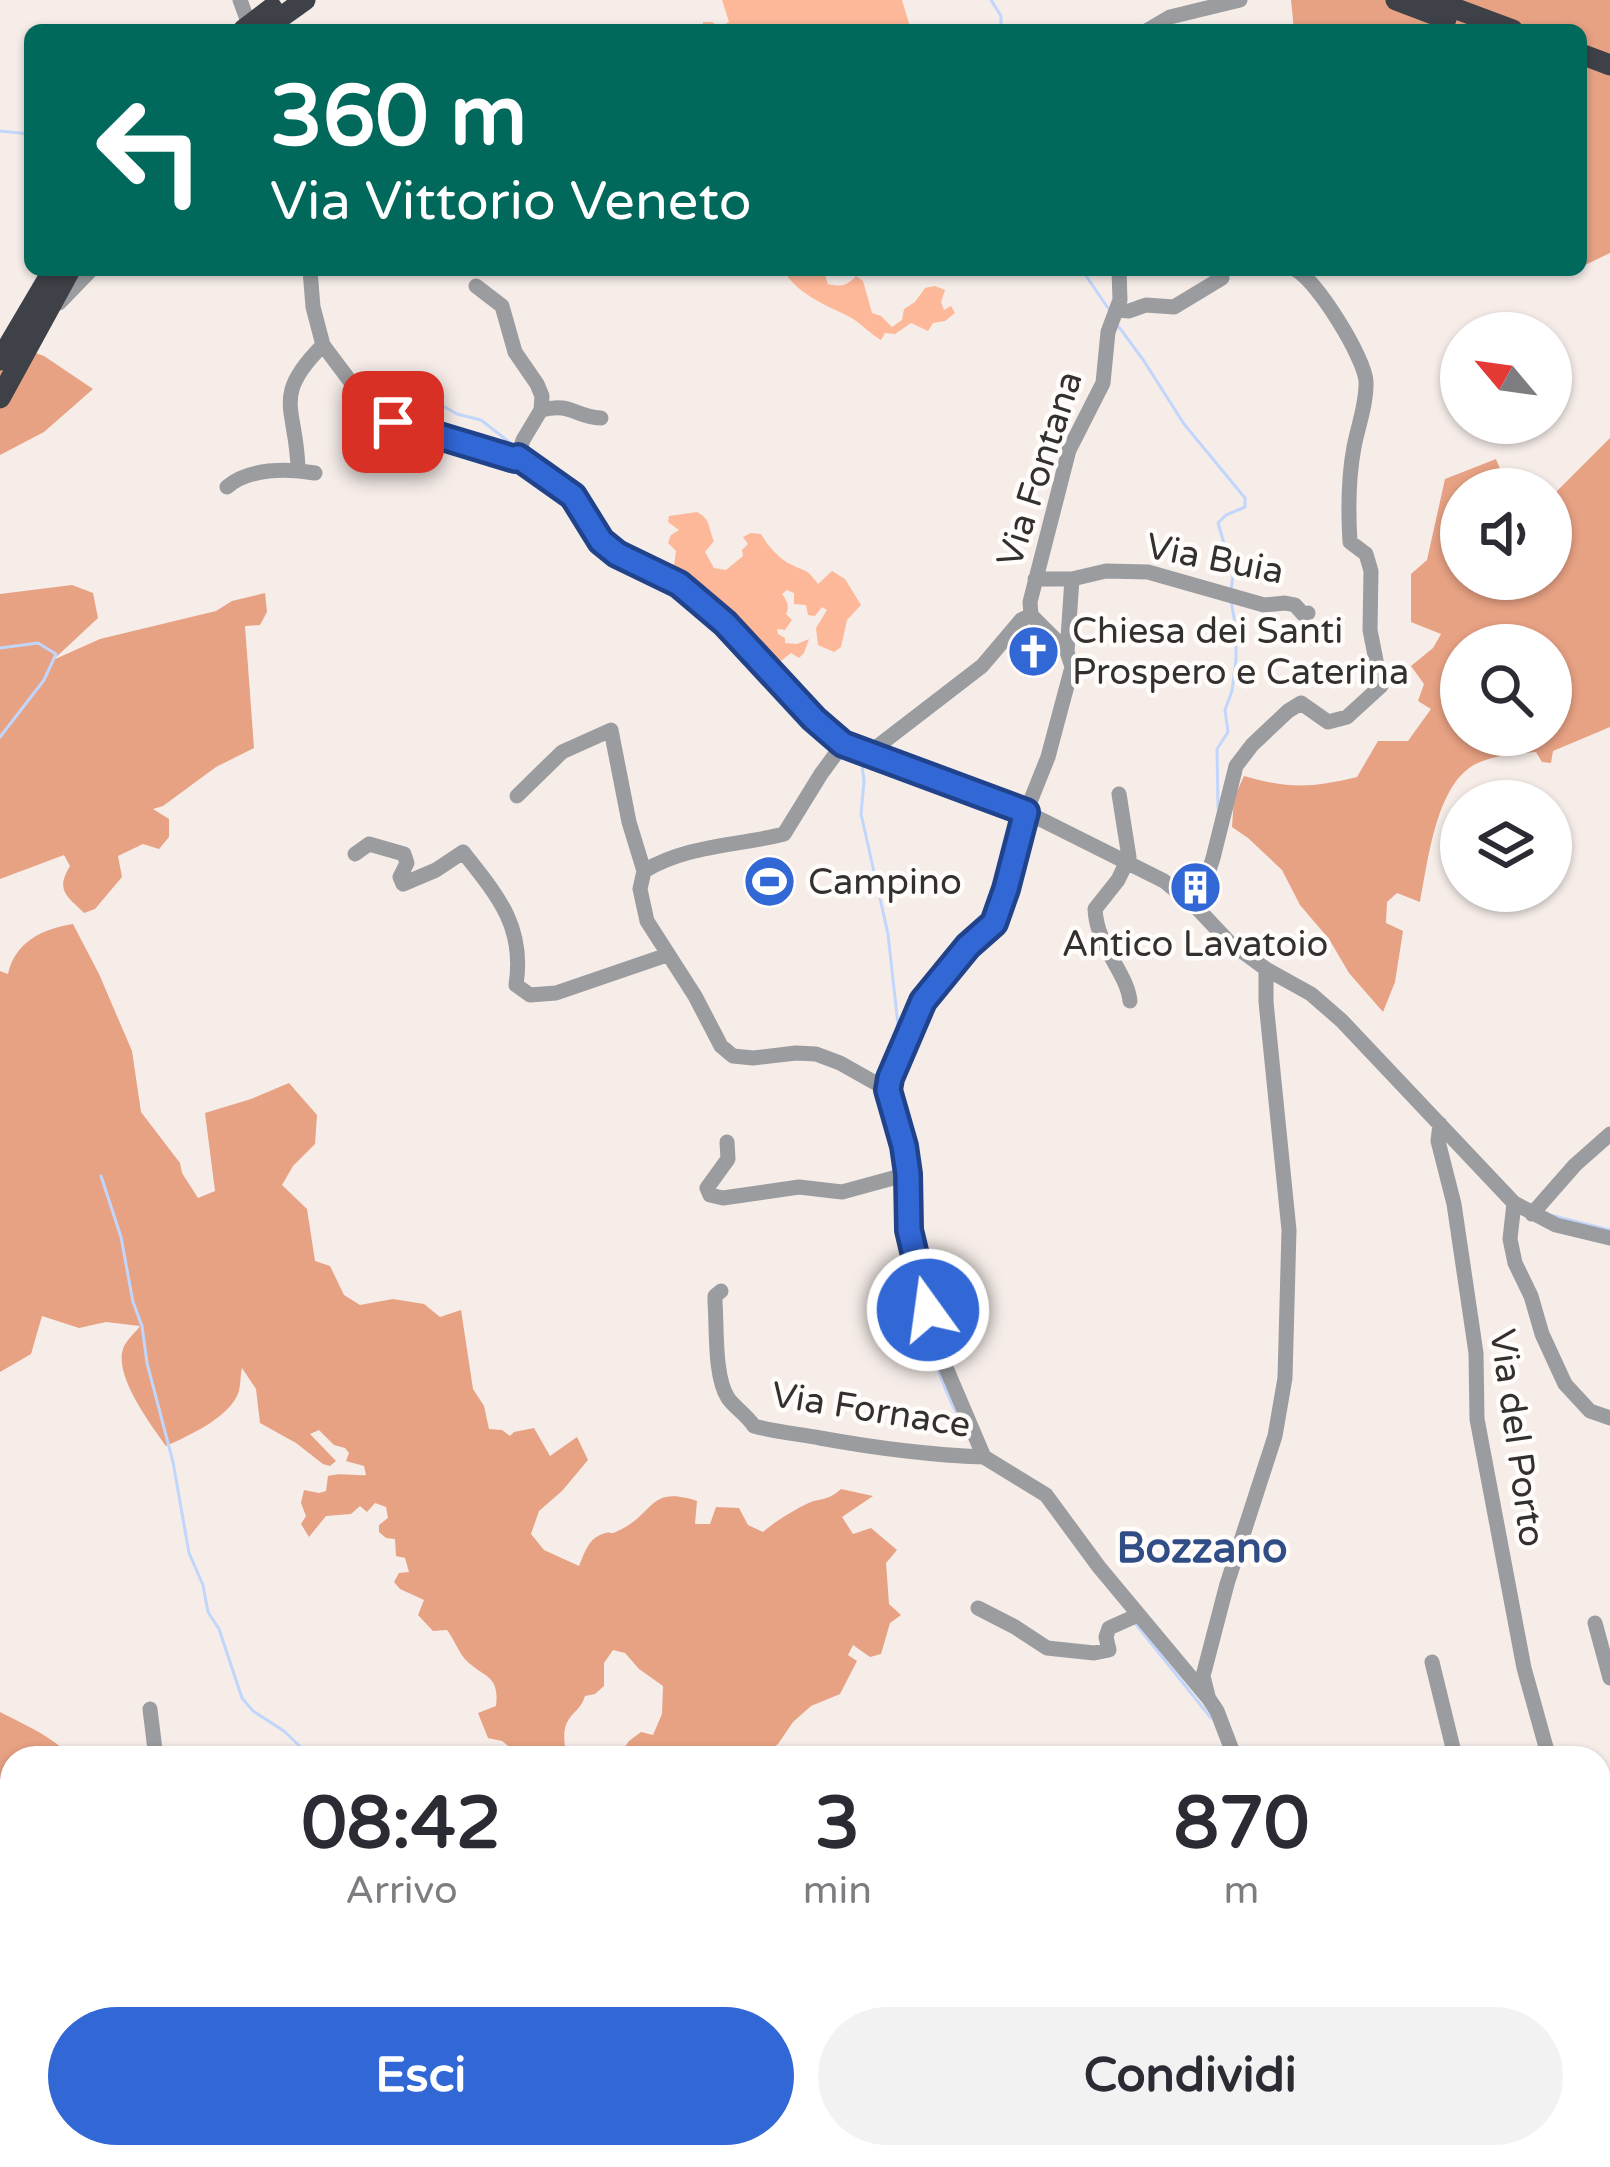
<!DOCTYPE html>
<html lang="it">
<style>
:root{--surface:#fff;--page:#f2f2f3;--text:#2b2b33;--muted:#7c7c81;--accent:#3267d6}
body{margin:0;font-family:"Varela Round",sans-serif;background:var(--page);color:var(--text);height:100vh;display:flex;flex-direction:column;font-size:45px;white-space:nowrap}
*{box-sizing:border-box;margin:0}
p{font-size:39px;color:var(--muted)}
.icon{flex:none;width:66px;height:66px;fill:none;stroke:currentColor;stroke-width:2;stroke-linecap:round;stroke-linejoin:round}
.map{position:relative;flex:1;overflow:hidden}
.side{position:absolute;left:0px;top:1746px;width:1611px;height:423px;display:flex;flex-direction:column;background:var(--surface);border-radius:36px 36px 0 0;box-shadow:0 3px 9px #0004}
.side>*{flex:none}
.banner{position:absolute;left:24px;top:24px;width:1563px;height:252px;border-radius:18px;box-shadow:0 3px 9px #0004;background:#00695c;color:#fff;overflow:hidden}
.needle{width:78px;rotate:299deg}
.controls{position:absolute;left:1440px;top:312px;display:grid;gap:24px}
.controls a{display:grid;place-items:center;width:132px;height:132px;border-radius:50%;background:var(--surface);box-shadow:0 3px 9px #0004;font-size:60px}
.pin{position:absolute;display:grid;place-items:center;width:102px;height:102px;color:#fff;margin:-51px;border-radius:24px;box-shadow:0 6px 18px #0006}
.me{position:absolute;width:132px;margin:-66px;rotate:346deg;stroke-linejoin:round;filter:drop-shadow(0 0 9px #0008)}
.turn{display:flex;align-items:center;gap:42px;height:252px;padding:0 48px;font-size:54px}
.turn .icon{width:156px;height:156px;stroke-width:2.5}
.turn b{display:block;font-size:84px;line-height:102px}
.eta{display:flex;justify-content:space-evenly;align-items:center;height:204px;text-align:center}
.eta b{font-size:72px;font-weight:700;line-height:84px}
.primary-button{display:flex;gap:24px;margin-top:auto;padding:24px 48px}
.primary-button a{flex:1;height:138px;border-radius:72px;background:var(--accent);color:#fff;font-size:48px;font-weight:700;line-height:138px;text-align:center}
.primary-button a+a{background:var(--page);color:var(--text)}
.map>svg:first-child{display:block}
.green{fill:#fdb799}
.forest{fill:#e7a183;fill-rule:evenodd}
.water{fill:#c2d6fb}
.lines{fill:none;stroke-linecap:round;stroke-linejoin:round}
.stream{stroke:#c2d6fb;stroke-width:3}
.minor{stroke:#9b9c9f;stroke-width:15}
.major{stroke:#56595e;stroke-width:18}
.highway{stroke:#3e4147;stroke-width:21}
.route-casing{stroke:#20438b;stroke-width:30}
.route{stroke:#3267d6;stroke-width:21}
.labels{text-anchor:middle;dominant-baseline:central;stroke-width:9;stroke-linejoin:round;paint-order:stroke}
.street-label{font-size:36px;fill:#34302f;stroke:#fffcfa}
.poi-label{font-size:36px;fill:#34302f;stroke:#fffcfa;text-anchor:start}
.quarter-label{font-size:42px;font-weight:bold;fill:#314d86;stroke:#fffcfa}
</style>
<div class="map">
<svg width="1610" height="2167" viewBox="0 0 1610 2167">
<rect width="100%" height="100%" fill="#f6ede9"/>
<!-- green -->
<path class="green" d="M722,0h180l9,30h-209l1,-8h9l8,5 9,-5z
M783,270h40l5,14c13,3 19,2 28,-8l7,5 9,32 9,3 11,11 10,-7 2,-11 11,-7 10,-14 10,-2 10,4 -4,12 3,8 7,-4 4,7 -10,8 -12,2 -5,8 -17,-8 -16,11 -10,-1 -4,7c-12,-7 -21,-18 -33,-24 -25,-12 -50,-22 -65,-46z
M697,512c14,7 11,16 17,29l-9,11 9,16 12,2 17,-14 -1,-6 6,-6 -5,-7 8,-4 10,1c7,12 18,25 31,31 16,8 14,3 26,19l14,-13 13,8 16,26 -14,15 -6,27 -7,5 -16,-7 -2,-17 11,-18 -5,-3 -7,9 -7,-1 -2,-10 -12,-1v-11l-7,-3 -5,4c5,6 8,13 4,20l6,6 -7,10 -8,-1 1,5 7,4v5l12,1 12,-5 -5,14 -5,5 -8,-5 -18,14c-26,-31 -52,-61 -84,-84l-3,-12 -12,-5 2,-15 -8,-8 3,-8 8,-5 -11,-8 1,-6z"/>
<!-- forest -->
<path class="forest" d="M1291,0h319v253l-29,14v-237h-287z
M0,340l44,16 49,33 -49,43 -44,23z
M1610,438v289l-57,24 -2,12 -9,-1 -6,-10c-18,2 -41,3 -58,11 -42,18 -50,99 -58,139l-23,-9 -10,9 -1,21 17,8 -8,51 -12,30 -34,-39 -20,-34 -29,-34 -18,-35 -34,-32 -16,-11 2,-29 10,-22c46,13 67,12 113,1l21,-36h30l23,-32 -13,-8 6,-17 -13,-18 22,-18 8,-14 -30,-12v-48l16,-14 18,-81 51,-20 10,24 15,6h-60v90h90v-82zM1461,645h90v90h-90z
M72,585l21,8 5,25 -45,42 47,-21 116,-28 16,-10 33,-8 2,19 -7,13 -15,1 9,122 -38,19 -53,39 -10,3 16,10v18l-10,12 -16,-5 -25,12 4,21 -27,32 -11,4c-17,-17 -29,-22 -14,-47l-6,-11 -64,24v-285z
M73,924l26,50 33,77 9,61 39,51 2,10 16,25 17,-7 -10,-78 46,-14 38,-16 28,32 -2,29 -22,22 -11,19 25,24 8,52 15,5 14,29 16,10 33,-6 31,5 16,13 21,-7 12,79 11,17 5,23 13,1 8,6 4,-4 20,-4 16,28 27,-19 11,23 -26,31 -23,20 -8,23 13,16 35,16c5,-12 9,-26 21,-31 15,-6 6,2 20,-5 35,-17 29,-45 77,-29l-2,23h15l6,-17 23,1 9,17 15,7c10,-9 38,-27 51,-31 13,-3 17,-3 27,-12l32,7 -31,21 11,17 18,-6 26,22 -11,13 3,41 12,11 -11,8 -9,31 -11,3 -17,-12 -5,10 9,6 -17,33 -29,12 -18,16 -15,22 -19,14h-142l12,-17 12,-9 12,3 9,-21 1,-28 -24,-17 -14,-16 -12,-3 -9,13v23l-9,8 -10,2c-4,13 -10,14 -16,23 -8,11 -4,27 -2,39h-44l-21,-17 -14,-3 -10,-25 18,-7c4,-33 -14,-28 -32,-48 -7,-9 -10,-19 -17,-28l-14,1 -15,-16 6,-15 -24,-11 -6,-7 5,-9 10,-1 -4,-14 -9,-2 -1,-17 -9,-1 -7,-6v-7l9,-7 -2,-11 -11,-4 -8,9 -7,-6 -9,8 -25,2 -17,21 -8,-13 5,-8 -5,-13 3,-13 15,3 7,-2 2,-15c14,-4 25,0 38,-1l-2,-9 -18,-5 3,-8 -4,-5 -11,-3 -15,-15 -9,4 26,27 -6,5 -7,-2 -27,-21 -36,-20 -4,-34 -14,-21c-2,7 -1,21 -5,28 -11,23 -49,40 -71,50 -15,-21 -52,-70 -43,-97 2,-8 13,-17 17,-23l-34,-4 -27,6 -37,-12 -11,38 -31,18v-401l8,3c7,-32 34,-45 65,-50z
M0,1712c25,13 54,25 72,46h-60v130l-12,13z"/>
<!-- water -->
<path class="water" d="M405,2157h131l3,10h-185z"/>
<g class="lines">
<!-- stream -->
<path class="stream" d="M991,0l10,16v14
M0,131l30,3
M1082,270l26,38
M1119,327l25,34 40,63 61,74v9l-19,8 -8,8 15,51 -2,18
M443,406l14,8 24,6 32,25
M526,453l36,20 32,36 18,27 66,34 23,17 31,29 22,27
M0,648l38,-5 18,11 -12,26 -44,57
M793,685l65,57
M861,757l3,24 -3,33 27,120 11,100 -17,43
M1218,808l-1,-59 11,-17 -3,-22 7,-19 4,-31v-32l-5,-27
M881,1092l5,19
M101,1176l20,61 12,65 9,24 5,37 26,99 16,91 14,32 5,27 11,17 23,69 11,13 31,20 28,27
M1554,1216l56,14
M904,1245c1,16 6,31 11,46 11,44 23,87 44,127
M1135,1623l76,95
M1135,2167l6,-10"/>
<!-- minor -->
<path class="minor" d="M240,0l11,30
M1148,30l22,-13 70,-17
M310,270l3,37 10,38 54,72 141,40 29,18 26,21 28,45 16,13 62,30 46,39 89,96 29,25 183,68 138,69 33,27 31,33 38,28 45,25 31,27 172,182 42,22 54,13
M476,286l26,20 13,46 22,32 5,12 -1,14 -18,30 -5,17
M59,303l32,-33
M1117,310l12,1 17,-6 28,2 48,-29
M541,410c31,-8 33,7 60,8
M298,470c-1,-63 -28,-72 25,-125
M227,487c22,-19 60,-19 88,-14
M1035,579h37l34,-8 42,1 116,33 21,-2 10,2 8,9 5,-1
M1072,579l-5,73 5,15 -24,90 -22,55 -19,77 -13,34 -26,23 -45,55 -33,77 -2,12 17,56 3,28 1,56 14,62 21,71 40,94 62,38 53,72 110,132 8,12 18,47
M1031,615l-1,-13 39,-152 34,-67 5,-51 12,-32 -1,-30
M1031,615l36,36
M869,753l113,-87 39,-46 10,-5
M1119,794l10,63 -11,23 -23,29c2,39 32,63 35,92
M517,796l45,-44 49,-22 18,92 15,49 -4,18 7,32 48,75 26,50 12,10 20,2 43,-5 20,1 24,9 48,27
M355,854l14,-10 35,10 3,9 -7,14 3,7 33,-14 27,-18c35,44 62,75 53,133l14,10 26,-2 111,-38
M644,871c43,-26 92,-25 140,-37l37,-60 22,-30
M1197,908l16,-50 23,-92 16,-21 36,-34 13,-8 27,19 19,-5 34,-31 -11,-56 1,-59 -5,-17 -16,-12c-2,-32 -2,-63 4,-95 4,-21 13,-44 12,-66 -2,-24 -48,-99 -70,-111
M1440,1124l-2,17 16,63 22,149 1,66 47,249 25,90
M727,1142l1,17 -21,29 3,7 13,3 76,-11 43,5 66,-18
M1514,1203l-4,36 5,24 16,33 11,38 23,50 25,27 20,7
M1532,1214l43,-49 35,-31
M721,1291l-6,5v6c2,25 -1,75 13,96 6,9 18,16 26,28 22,6 44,8 66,12 55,10 109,17 164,19
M978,1608l37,19 32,21 47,5 15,-3 -3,-13 3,-9 29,-13
M1595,1623l15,55
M1432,1662l21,86 -5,10
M1208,1696l-5,-20 24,-92 48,-148 10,-58 4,-148 -23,-228v-33
M150,1709l6,49
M1599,1883l11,-3
M1599,2075l11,23
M1305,2157l4,10
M1146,2167l5,-10"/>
<!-- major -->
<path class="major" d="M0,2081l12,-21
M697,2157l9,10
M1606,2167l4,-2"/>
<!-- highway -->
<path class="highway" d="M1396,0l50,19
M1432,0l81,30
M243,30l29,-22
M263,30l42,-30
M1581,54l29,11
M0,360l53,-90
M0,398l70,-128"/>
</g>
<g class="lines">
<defs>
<path id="route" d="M393,422l122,37 3,-2 55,39 28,45 16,13 62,30 46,39 89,96 29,25 183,68 -20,77 -12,34 -26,23 -45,55 -33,77 -2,12 16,56 4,28 1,56 19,80"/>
</defs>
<!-- route casing -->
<use href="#route" class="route-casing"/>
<!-- route -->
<use href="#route" class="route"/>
</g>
<!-- icons -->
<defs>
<symbol id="church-disc" viewBox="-11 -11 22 22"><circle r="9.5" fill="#3267d6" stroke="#fffcfa"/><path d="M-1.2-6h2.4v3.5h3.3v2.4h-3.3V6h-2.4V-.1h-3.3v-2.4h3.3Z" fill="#fff"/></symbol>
<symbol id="stadium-disc" viewBox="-11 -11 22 22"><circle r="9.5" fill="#3267d6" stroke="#fffcfa"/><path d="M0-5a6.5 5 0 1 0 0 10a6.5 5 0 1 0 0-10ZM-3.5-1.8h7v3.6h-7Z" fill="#fff"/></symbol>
<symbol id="building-disc" viewBox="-11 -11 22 22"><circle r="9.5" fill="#3267d6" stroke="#fffcfa"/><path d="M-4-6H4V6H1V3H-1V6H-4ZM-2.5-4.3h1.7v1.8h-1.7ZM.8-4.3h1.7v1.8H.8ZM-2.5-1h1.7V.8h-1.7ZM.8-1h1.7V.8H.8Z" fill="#fff"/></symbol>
</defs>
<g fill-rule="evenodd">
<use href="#church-disc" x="1004" y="622" width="59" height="59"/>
<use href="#stadium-disc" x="740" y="852" width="59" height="59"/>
<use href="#building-disc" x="1166" y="858" width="59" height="59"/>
</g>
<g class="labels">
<!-- street labels -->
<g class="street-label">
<text transform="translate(1040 469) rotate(-72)">Via Fontana</text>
<text transform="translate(1215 559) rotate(11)">Via Buia</text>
<text transform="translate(871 1410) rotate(9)">Via Fornace</text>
<text transform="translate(1517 1438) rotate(82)">Via del Porto</text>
</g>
<!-- poi labels -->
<g class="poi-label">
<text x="1072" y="631">Chiesa dei Santi<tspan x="1072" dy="41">Prospero e Caterina</tspan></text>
<text x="808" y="882">Campino</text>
<text x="1195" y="944" text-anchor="middle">Antico Lavatoio</text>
</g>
<!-- quarter labels -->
<g class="quarter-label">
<text x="1202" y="1548">Bozzano</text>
</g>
</g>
</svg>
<div class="controls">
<a><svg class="needle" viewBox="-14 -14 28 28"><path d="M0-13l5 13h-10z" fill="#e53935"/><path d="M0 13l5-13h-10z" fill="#7c7c81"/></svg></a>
<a><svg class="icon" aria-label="sound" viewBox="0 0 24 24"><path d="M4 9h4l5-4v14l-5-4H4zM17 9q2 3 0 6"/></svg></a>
<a><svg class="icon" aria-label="search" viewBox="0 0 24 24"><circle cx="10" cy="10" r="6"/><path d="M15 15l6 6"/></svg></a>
<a><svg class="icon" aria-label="layers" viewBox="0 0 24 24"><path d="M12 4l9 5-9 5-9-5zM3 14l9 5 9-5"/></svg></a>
</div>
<div class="pin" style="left:393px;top:422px;background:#d93025"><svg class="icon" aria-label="arrive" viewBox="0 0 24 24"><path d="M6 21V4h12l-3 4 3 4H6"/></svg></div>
<svg class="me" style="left:928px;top:1310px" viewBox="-20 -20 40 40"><circle r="17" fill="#3267d6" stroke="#fff" stroke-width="3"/><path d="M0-11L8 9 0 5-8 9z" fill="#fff"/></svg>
<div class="banner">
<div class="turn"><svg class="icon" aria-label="left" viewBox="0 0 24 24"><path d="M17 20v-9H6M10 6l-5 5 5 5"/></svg><div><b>360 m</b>Via Vittorio Veneto</div></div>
</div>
<section class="side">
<div class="eta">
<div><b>08:42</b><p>Arrivo</p></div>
<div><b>3</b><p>min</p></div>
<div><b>870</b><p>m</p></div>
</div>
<div class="primary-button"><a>Esci</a><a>Condividi</a></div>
</section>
</div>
